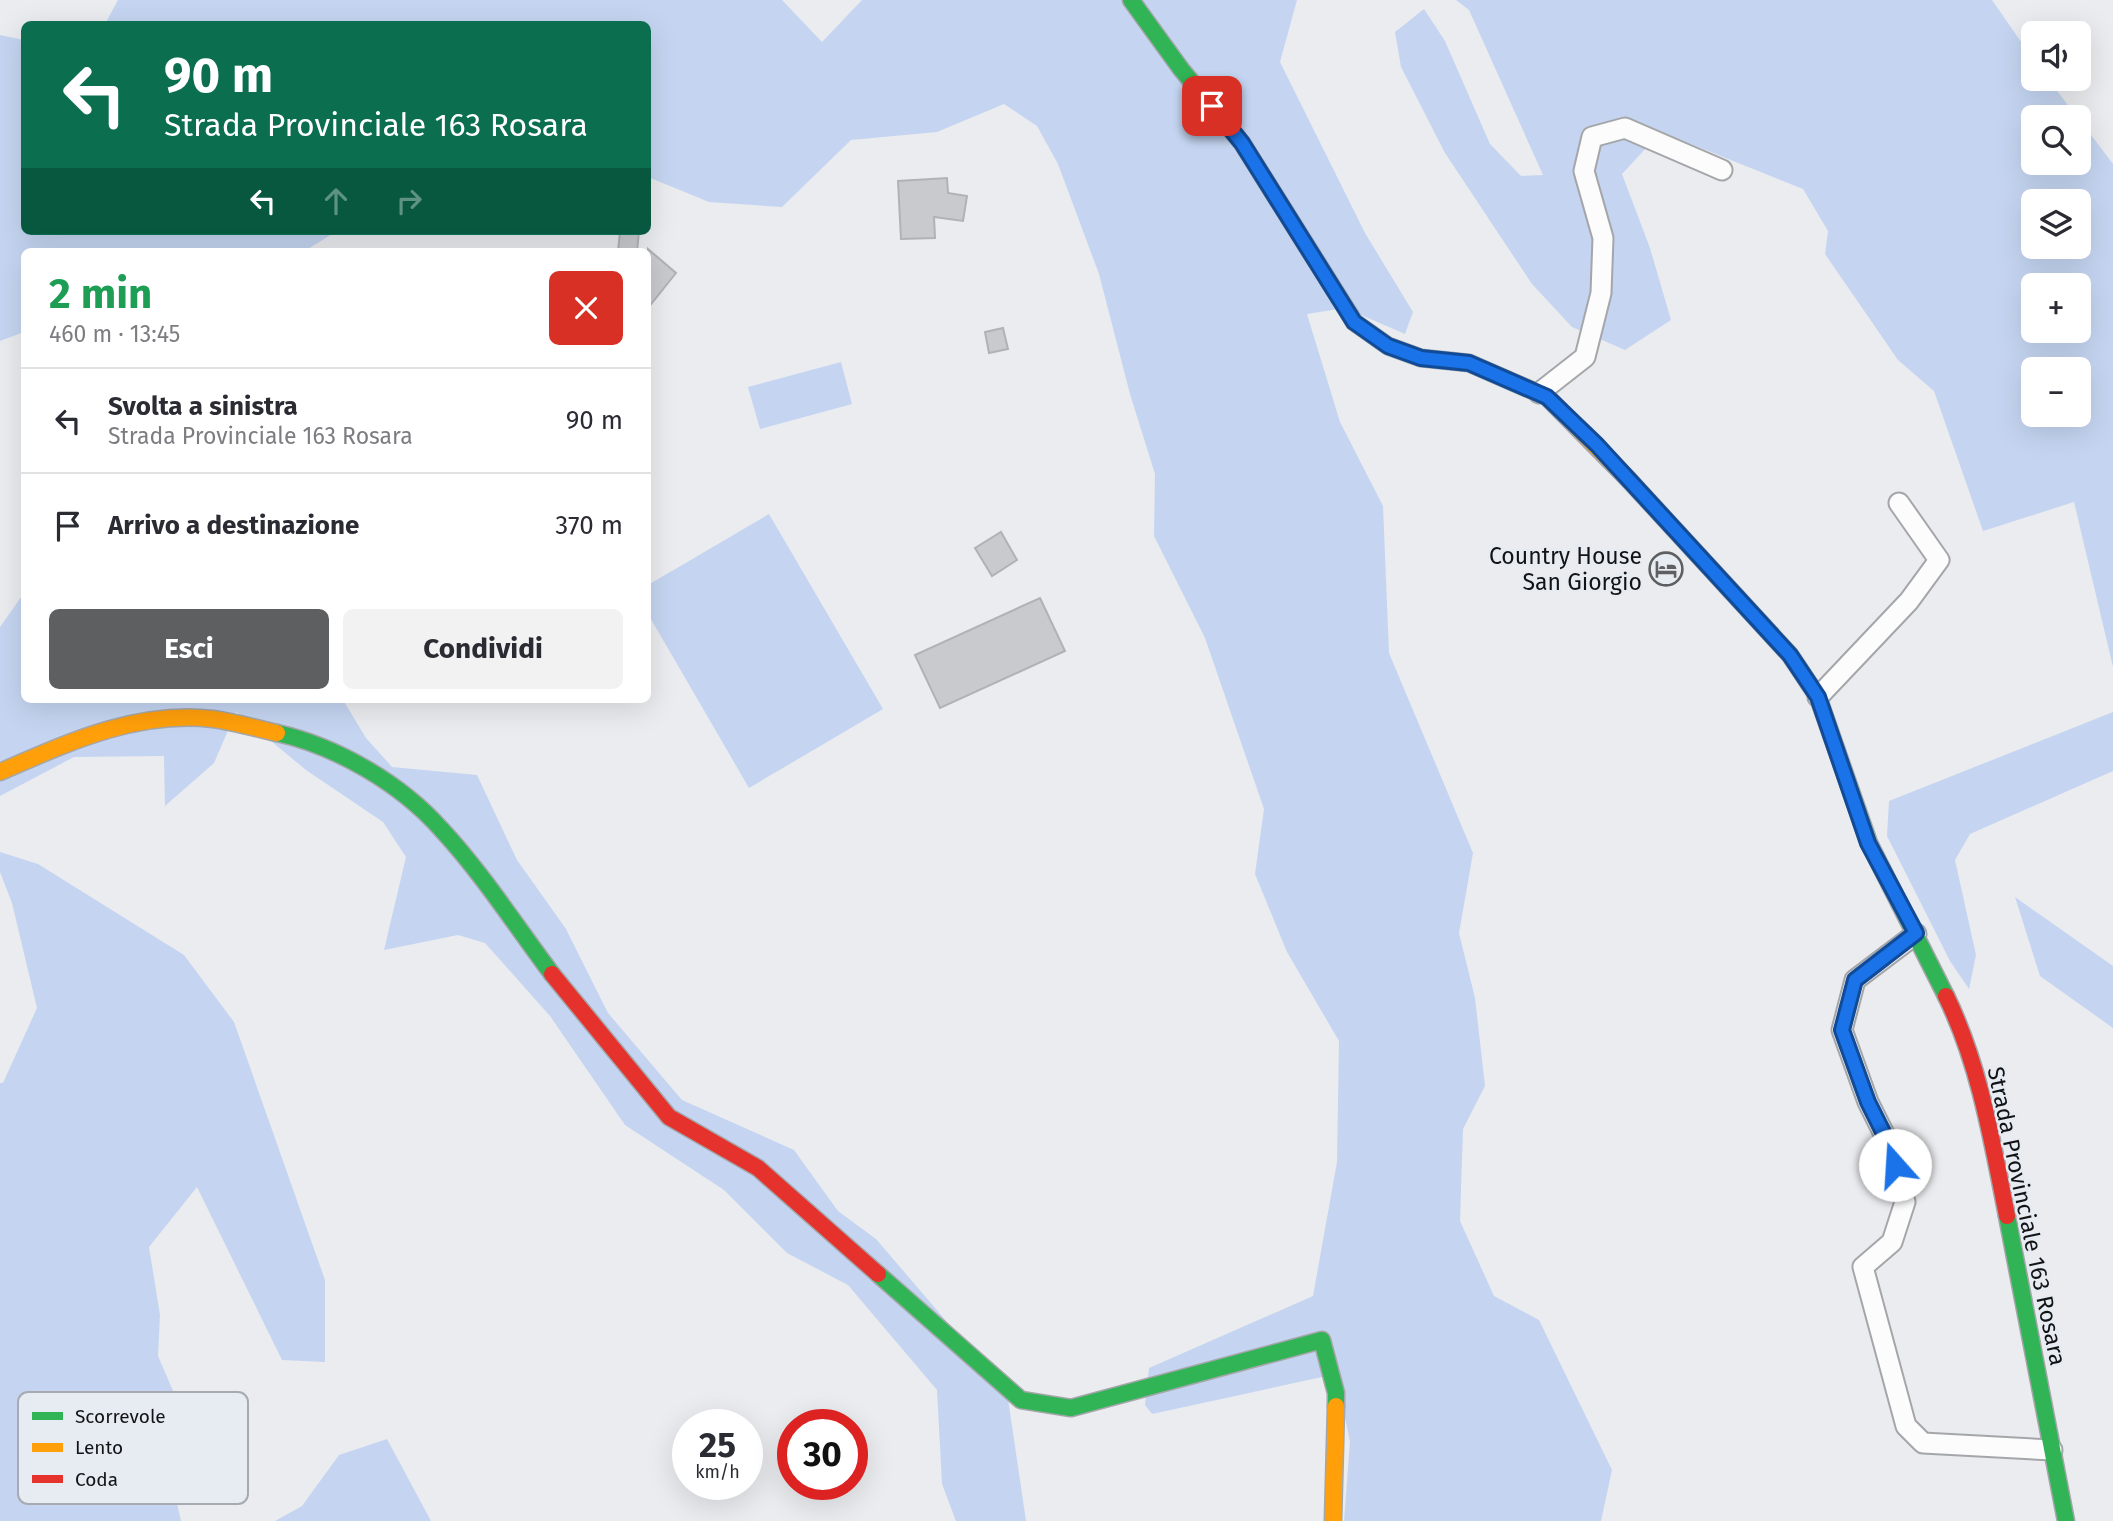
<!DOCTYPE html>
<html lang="it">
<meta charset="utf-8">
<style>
:root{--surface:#fff;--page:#f2f2f3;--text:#2b2b33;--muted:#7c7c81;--line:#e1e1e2;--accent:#5e5f61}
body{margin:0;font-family:"Fira Sans",sans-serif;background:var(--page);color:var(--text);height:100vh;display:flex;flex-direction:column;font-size:26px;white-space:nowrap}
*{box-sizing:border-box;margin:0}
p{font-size:23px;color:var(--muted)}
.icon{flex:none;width:38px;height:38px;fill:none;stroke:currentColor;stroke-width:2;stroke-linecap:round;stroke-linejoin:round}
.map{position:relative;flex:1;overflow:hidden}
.panel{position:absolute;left:21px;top:248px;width:630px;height:455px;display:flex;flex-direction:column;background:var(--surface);border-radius:10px;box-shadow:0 7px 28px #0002}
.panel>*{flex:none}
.hud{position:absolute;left:21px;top:21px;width:630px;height:214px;border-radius:10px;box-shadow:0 7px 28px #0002;background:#0b6e4f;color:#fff;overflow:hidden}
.buttons{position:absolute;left:2021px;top:21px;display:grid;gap:14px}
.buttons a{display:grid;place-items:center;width:70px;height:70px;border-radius:10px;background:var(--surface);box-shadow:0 7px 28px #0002;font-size:35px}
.speed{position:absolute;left:672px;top:1409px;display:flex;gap:14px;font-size:35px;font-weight:700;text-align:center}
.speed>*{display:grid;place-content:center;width:91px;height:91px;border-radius:50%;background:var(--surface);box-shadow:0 7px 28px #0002;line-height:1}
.speed small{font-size:18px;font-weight:400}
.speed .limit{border:10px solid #d22;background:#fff;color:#111}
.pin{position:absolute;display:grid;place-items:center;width:60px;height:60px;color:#fff;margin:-30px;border-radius:14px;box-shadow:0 4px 10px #0006}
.me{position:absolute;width:77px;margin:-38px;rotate:341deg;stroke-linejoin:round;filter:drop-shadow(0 0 5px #0008)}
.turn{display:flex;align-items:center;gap:24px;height:147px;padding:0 28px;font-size:32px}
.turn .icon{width:91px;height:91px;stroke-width:2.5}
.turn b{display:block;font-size:49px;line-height:60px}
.lanes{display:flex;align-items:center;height:66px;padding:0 28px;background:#0003;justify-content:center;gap:35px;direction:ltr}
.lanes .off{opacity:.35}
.round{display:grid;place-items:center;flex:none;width:74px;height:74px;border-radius:10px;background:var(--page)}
.headline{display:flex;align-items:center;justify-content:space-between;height:119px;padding:0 28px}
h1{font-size:42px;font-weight:700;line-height:52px;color:#1e9e55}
.cta{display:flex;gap:14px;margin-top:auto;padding:14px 28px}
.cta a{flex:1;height:80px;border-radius:10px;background:var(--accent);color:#fff;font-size:28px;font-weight:700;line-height:80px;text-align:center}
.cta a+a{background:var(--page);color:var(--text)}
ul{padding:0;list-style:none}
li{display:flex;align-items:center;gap:21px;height:105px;padding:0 28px;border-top:2px solid var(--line)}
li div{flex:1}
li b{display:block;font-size:26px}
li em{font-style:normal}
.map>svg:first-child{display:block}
.green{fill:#c5d5f1;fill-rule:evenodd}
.building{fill:#c9cacd;stroke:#b0b2b5;stroke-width:2}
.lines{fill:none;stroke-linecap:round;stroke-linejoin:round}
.street-casing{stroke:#a4a6a9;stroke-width:23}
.fast-casing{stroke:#a4a6a9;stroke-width:19}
.slow-casing{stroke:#a4a6a9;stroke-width:19}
.jam-casing{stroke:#a4a6a9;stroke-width:19}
.street{stroke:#fcfcfd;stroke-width:19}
.fast{stroke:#30b455;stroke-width:16}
.slow{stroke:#ff9f0a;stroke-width:16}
.jam{stroke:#e5322d;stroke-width:16}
.route-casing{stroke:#114b97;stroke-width:18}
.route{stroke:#1a73e8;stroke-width:12}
.labels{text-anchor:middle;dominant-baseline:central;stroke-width:5;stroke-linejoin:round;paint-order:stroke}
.poi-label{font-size:23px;fill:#121315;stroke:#e7ebf2;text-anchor:end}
.street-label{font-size:23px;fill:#121315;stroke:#e7ebf2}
.key{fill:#e7ebf2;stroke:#a7aab0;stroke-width:2}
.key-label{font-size:19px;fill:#121315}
</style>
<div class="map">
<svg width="2113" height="1521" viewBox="0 0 2113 1521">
<rect width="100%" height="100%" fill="#eaecef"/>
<!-- green -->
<path class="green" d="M118,0h664l40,42 40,-42h435l-17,62 85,171 48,79 -8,22 -60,-26 -38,6 33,108 43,84 6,147 84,200 -14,80 16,65 10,88 -22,43 -3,92 34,75 45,24 73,150 -11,51h-257l6,-79 -14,-68 -184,40 -7,-9 4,-37 164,-72 24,-134 2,-121 -52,-89 -32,-78 9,-65 -59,-171 -51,-102 1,-62 -25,-80 -31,-120 -41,-110 -21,-38 -33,-22 -67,28 -86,8 -69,67 -73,-5 -61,-25v-153h-543z
M1456,0h536l41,59 1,20h14l29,38h-43v46h45v-44l34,45v503l-39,-165 -91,29 -49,-140 -36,-31 -73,-106 3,-23 -25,-42 -142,-57 -39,42 28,74 21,72 -46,30 -53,-23 -40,-43 -87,-131 -44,-86 -6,-35 29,-23 21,32 45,103 31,32 22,-1 -74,-165zM2034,201h45v46h-45zM2034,285h45v46h-45zM2034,369h45v46h-45z
M0,35l24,5v191h313l-34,21h-279v80l-24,9z
M841,362l11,42 -92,25 -12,-42z
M769,514l114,195 -134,79 -101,-174v-29z
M24,593v107h319l23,38 26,29 85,8 40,85 49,69 42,84 74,87 112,50 44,61 38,28 131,153 19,129h-70l-14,-37 -5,-94 -89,-105 -61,-32 -63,-63 -99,-65 -75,-109 -65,-73 -27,-8 -74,15 22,-93 -23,-35 -77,-52 -70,-58 -22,51 -49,43 -1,-50 -90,1 -74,39v-169z
M2113,712v59l-143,63 -15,26 21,95 -7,34 -19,-28 -63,-125 2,-35z
M0,852l38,12 146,91 50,67 91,258v82l-43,-2 -85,-173 -48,60 11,68 -2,41 22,51 -11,62 12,52h-181v-438h3l34,-75 -25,-105 -12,-31z
M2015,897l98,69v62l-73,-52z
M387,1439l44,82h-156l27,-15 37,-51z"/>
<!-- building -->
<path class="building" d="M947,178l1,15 19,3 -4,25 -29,-4 1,21 -34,1 -3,-58z
M620,231h19l-2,21h-19z
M648,249l28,24 -28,35z
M1003,328l5,21 -19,4 -4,-21z
M1001,532l16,28 -25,16 -17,-28z
M1040,598l25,53 -125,57 -25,-53z"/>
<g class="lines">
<defs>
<path id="street" d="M1539,393l46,-36 16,-64 2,-55 -19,-67 8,-34 33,-9 97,42
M1818,697l91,-96 30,-41 -40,-57
M1916,934l-61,46 -13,50 26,72 22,44 15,56 -13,40 -29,25 43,159 17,17 129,7"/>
<path id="fast" d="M1131,0l50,69 61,74 108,172
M1629,480l161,175 28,42 51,146 77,153
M277,733c59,13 123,50 164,96 41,44 75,97 111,145
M2007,1216l59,305
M878,1274l143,126 50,8 251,-68 14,53v13"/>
<path id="slow" d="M1350,315l4,7 34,24 33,12 48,5 78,34 82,83
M0,772c67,-29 137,-62 213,-53 21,3 43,9 64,14
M1333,1521l3,-115"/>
<path id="jam" d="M552,974l117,143 89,51 120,106
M1946,996c34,70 46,145 61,220"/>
</defs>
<!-- street casing -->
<use href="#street" class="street-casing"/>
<!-- fast casing -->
<use href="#fast" class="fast-casing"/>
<!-- slow casing -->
<use href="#slow" class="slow-casing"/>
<!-- jam casing -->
<use href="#jam" class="jam-casing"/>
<!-- street -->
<use href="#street" class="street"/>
<!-- fast -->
<use href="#fast" class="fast"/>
<!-- slow -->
<use href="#slow" class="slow"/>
<!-- jam -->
<use href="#jam" class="jam"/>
</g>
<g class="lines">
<defs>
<path id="route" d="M1212,106l30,37 112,179 34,24 33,12 48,5 78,34 50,48 193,210 28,42 50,146 48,90 -61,47 -13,50 26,72 22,44 5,19"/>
</defs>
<!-- route casing -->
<use href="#route" class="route-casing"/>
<!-- route -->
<use href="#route" class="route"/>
</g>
<!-- icons -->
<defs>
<symbol id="hotel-ring" viewBox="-11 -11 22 22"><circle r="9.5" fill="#e7ebf2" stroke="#5e5f61" stroke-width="1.5"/><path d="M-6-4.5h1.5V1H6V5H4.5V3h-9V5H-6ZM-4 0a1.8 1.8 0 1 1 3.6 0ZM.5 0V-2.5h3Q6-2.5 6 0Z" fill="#5e5f61"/></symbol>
</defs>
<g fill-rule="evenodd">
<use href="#hotel-ring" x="1647" y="550" width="38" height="38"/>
</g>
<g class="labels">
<!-- poi labels -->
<g class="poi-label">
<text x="1642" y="556">Country House<tspan x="1642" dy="26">San Giorgio</tspan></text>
</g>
<!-- street labels -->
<g class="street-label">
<text transform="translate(2027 1216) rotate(78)">Strada Provinciale 163 Rosara</text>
</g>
</g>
<!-- legend -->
<rect x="18" y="1392" width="230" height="112" rx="10" class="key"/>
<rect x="32" y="1412" width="31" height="8" fill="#30b455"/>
<rect x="32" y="1443" width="31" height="9" fill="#ff9f0a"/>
<rect x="32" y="1475" width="31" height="8" fill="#e5322d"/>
<g class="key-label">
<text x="75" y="1423">Scorrevole</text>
<text x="75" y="1454">Lento</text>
<text x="75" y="1486">Coda</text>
</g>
</svg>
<div class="buttons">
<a><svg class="icon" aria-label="sound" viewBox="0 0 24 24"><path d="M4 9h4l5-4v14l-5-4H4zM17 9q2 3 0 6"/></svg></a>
<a><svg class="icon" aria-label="search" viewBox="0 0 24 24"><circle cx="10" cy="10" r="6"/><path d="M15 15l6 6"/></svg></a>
<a><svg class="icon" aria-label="layers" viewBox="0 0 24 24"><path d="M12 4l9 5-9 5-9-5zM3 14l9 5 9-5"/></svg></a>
<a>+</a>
<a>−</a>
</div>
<div class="speed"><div>25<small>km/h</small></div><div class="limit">30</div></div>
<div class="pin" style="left:1212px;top:106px;background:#d93025"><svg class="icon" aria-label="arrive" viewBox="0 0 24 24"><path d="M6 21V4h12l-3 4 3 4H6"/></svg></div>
<svg class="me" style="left:1895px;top:1165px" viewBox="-20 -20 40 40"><circle r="19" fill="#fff"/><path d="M0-13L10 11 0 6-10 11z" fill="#1a73e8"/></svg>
<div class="hud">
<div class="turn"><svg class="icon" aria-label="left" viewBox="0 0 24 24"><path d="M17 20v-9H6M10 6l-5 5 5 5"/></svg><div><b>90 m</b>Strada Provinciale 163 Rosara</div></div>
<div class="lanes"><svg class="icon" aria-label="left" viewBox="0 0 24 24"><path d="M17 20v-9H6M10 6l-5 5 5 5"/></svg><svg class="icon off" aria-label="ahead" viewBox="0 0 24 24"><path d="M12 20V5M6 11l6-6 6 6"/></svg><svg class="icon off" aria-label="right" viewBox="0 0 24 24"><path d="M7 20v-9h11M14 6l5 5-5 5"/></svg></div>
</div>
<section class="panel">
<div class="headline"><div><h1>2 min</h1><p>460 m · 13:45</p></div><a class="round" style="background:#d93025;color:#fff"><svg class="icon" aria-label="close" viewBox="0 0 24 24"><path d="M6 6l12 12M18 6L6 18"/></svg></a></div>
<ul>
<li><svg class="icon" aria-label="left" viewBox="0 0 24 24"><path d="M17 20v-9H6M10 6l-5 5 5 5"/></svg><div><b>Svolta a sinistra</b><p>Strada Provinciale 163 Rosara</p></div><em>90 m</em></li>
<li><svg class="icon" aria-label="arrive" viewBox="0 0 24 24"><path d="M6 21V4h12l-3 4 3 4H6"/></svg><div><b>Arrivo a destinazione</b></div><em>370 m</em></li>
</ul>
<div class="cta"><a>Esci</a><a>Condividi</a></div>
</section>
</div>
